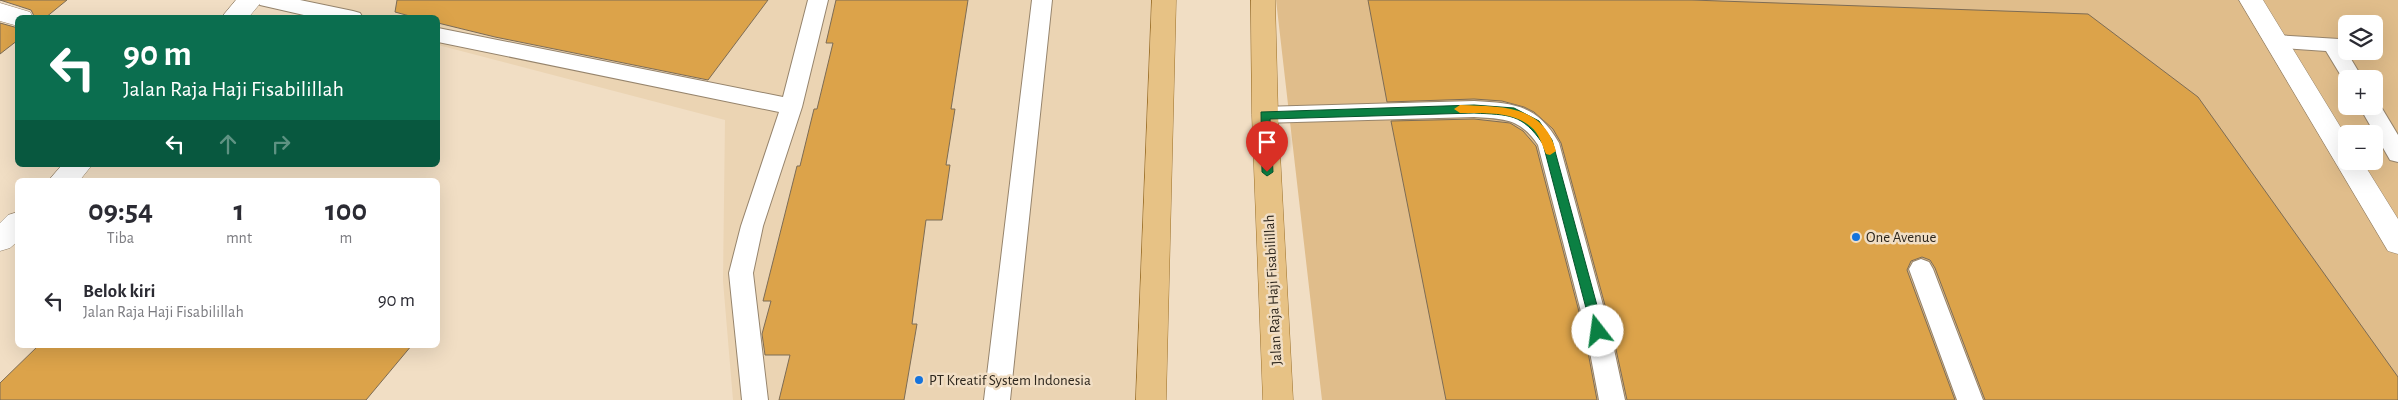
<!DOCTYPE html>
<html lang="id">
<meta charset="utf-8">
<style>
:root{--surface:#fff;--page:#f2f2f3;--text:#2b2b33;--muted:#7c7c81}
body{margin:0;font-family:"Alegreya Sans",sans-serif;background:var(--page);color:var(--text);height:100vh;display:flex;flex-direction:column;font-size:19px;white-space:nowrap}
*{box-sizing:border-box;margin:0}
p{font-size:16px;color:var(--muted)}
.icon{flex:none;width:28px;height:28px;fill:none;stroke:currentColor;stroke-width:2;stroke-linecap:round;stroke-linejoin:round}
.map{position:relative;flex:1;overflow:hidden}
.drawer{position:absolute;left:15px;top:178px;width:425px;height:170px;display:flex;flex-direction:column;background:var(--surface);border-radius:8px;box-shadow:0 5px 20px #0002}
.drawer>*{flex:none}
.top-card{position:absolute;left:15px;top:15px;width:425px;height:152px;border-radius:8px;box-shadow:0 5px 20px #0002;background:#0b6e4f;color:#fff;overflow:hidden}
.fabs{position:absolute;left:2338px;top:15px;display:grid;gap:10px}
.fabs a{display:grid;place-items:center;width:45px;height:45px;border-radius:8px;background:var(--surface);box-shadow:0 5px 20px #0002;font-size:25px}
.pin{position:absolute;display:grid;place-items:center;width:42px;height:42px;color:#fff;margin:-51px -21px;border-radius:50% 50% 50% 0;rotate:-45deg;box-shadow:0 0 5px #0007}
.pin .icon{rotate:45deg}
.me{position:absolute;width:55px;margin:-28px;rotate:345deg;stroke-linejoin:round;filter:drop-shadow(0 0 4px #0008)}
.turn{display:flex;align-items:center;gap:18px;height:105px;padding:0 25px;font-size:22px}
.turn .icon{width:65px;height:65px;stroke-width:2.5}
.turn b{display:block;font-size:35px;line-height:42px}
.lanes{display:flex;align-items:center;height:48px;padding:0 25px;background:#0003;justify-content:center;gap:25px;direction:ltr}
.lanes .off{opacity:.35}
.eta{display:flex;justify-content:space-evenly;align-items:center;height:85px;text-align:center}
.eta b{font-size:30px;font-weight:700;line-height:35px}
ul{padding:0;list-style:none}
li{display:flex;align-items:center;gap:15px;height:75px;padding:0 25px}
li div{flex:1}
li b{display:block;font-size:19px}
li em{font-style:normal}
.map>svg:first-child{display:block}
.built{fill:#ebd4b3}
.green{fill:#e0bd8b;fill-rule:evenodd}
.building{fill:#dca34a;stroke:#7d6c55}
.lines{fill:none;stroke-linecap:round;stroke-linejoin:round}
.lane-casing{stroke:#96846c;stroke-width:2}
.street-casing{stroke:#96846c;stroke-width:1}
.primary-casing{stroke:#9c712b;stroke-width:1}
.lane{fill:#fff;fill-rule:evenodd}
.street{fill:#fff;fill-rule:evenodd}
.primary{fill:#e7c285;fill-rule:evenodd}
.route{fill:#0b8043;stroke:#07532c}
.slow{fill:#f59e0b}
.poi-dot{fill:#1573dc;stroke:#f1dec4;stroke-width:2}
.labels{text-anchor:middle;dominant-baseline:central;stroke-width:5;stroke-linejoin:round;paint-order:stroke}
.poi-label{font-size:15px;fill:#2e271d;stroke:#f1dec4;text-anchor:start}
.street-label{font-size:15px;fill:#2e271d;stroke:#f1dec4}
</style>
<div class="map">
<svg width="2398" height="400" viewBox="0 0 2398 400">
<rect width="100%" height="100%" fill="#f1dec4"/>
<!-- built -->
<path class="built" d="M276,0h892l-24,400h-411l-10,-119 2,-161 -287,-75v-27l-106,-1z"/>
<!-- green -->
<path class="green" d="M1276,0h1122v400h-1076zM2346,24h28v27h-28zM2346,79h28v27h-28zM2346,134h28v27h-28z"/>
<!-- building -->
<path class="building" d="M0,0h67l-22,18h-10l-4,-8z
M397,0h371l-60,80 -213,-43 -57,-14v-5h-21l-22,-6z
M836,0h132l-17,109h4l-9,56h4l-8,55h-16l-14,104h5l-13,76h-125l11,-45h-25l-3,-21 9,-33h-8l34,-135h3l14,-57h3l16,-66h-7z
M1368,0h324l396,14 110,83 200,280v23h-413l-50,-132 -5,-8 -8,-3 -11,4 -4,9 48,130h-328l-15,-69 -51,-188 -8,-14 -19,-17 -10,-5 -22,-6 -28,-2 -87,3z
M0,23l18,5v12l-18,14z
M1474,119l36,4 13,8 13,15 48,185 13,69h-151l-55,-279z
M39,345h373l-46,55h-366v-17z"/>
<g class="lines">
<defs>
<path id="lane" d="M257,0h43l53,11 7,2 3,5h-46l-57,-13z
M808,0h20l-26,107 -39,119 -10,47 15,127h-26l-13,-127 12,-47 38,-114 -341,-70v-14l345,69z
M1032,0h20l-42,400h-26z
M2276,35l63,4 24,40h-17v5l-20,-33 -57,-4 -3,-5 3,-5z
M2374,100h3l21,35v27l-8,-2 -31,-54h15z
M1474,101c40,2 64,4 85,42l51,188 15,69h-26l-13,-69 -48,-186c-18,-27 -34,-26 -64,-28l-209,6 -8,-2 -3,-6 3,-6 8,-2z
M1921,259l8,3 4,7 50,131h-26l-48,-131 4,-7z"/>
<path id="street" d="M236,0h27l-15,18h-27z
M2239,0h24l83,136v25h16l36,58v35l-10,-3z
M0,3l30,9 3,6h-15v8l-18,-5z
M62,165h30l-12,15h-31z
M18,212v29l-8,7 -10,3v-28l8,-8z"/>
<path id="primary" d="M1152,0h24l-10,400h-30z
M1251,0h24l3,115 15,285h-30l-11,-285z"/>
</defs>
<!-- lane casing -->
<use href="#lane" class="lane-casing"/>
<!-- street casing -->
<use href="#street" class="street-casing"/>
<!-- primary casing -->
<use href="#primary" class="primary-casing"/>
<!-- lane -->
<use href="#lane" class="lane"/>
<!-- street -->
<use href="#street" class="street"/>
<!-- primary -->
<use href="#primary" class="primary"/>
</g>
<!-- route -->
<path class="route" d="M1474,105l40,3 25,13 13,19 52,191 -1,4h-9l-2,-4 -49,-187c-21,-31 -34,-29 -69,-31l-204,6 3,53 -6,4 -5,-4 -1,-60z"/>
<!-- slow -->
<path class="slow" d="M1460,105c39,2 83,-2 96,46l-6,4 -4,-1c-4,-9 -7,-21 -15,-27 -19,-17 -48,-13 -71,-14l-6,-4z"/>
<!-- markers -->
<g class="poi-dot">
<circle cx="1856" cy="237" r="5"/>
<circle cx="919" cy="380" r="5"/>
</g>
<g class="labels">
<!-- poi labels -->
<g class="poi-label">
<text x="1866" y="237">One Avenue</text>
<text x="929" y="380">PT Kreatif System Indonesia</text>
</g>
<!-- street labels -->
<g class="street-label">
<text transform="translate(1273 290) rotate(-93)">Jalan Raja Haji Fisabilillah</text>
</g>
</g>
</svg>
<div class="fabs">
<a><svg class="icon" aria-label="layers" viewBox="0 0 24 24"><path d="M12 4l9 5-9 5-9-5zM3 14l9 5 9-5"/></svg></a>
<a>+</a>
<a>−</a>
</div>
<div class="pin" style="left:1267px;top:172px;background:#d93025"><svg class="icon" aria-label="arrive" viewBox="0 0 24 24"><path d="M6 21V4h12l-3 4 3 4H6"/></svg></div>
<svg class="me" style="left:1598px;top:331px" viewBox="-20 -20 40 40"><circle r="19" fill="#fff"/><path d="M0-13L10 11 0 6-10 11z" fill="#0b8043"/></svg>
<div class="top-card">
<div class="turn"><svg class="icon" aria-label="left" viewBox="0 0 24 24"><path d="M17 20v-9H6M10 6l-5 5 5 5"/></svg><div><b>90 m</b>Jalan Raja Haji Fisabilillah</div></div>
<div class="lanes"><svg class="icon" aria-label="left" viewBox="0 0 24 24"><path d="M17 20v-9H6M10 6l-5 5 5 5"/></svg><svg class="icon off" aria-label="ahead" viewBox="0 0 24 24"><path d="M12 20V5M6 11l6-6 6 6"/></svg><svg class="icon off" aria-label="right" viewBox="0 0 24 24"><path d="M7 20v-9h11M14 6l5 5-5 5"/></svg></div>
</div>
<section class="drawer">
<div class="eta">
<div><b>09:54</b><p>Tiba</p></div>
<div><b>1</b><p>mnt</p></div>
<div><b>100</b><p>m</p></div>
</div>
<ul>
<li><svg class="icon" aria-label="left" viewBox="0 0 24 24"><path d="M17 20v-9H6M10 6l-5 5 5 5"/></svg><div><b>Belok kiri</b><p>Jalan Raja Haji Fisabilillah</p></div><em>90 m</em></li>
</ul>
</section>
</div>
